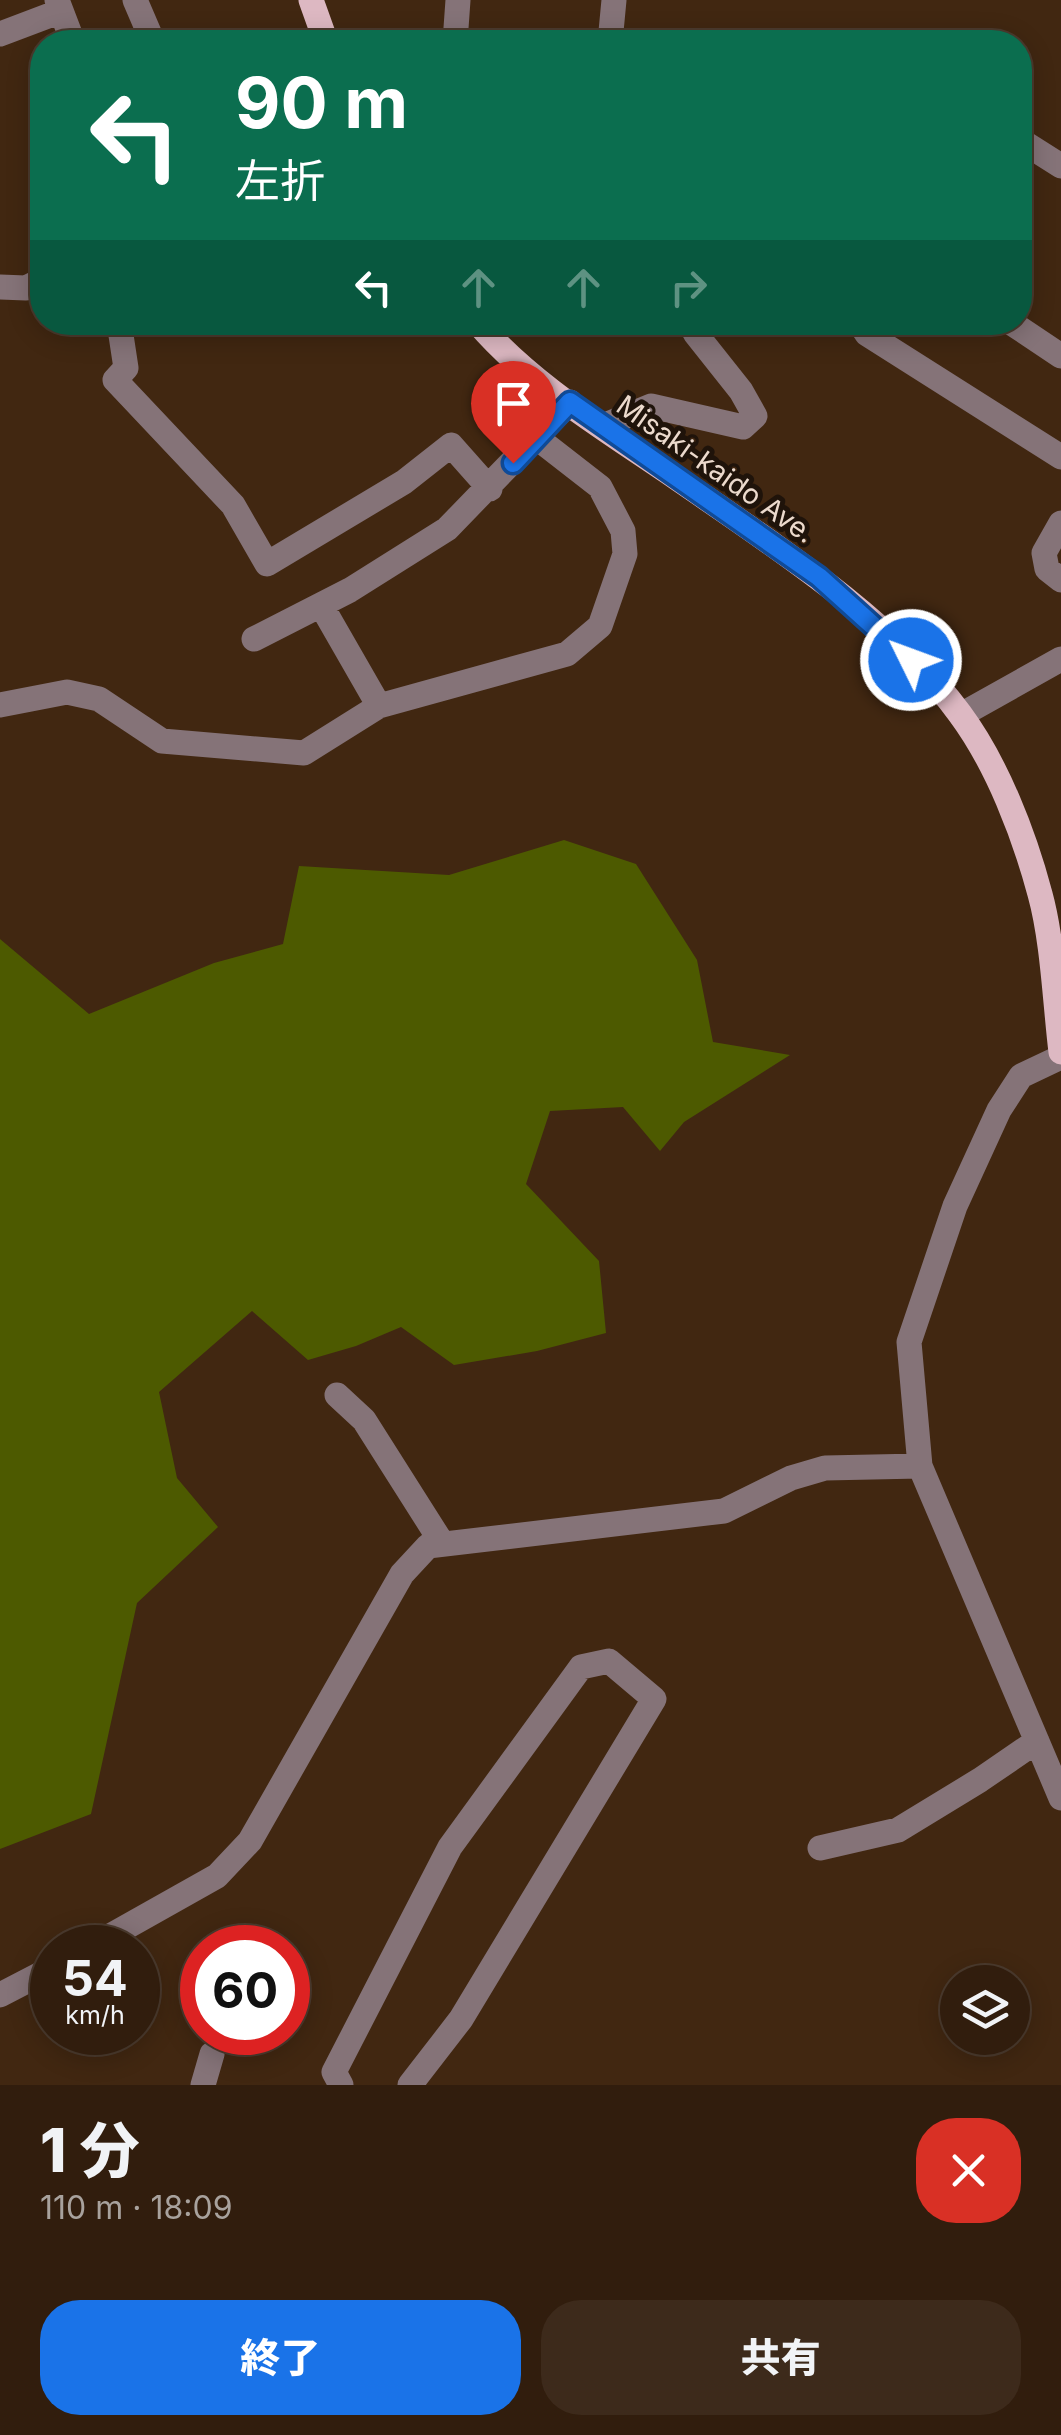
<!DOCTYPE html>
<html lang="ja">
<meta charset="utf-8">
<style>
:root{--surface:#311d0d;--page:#3d2a1b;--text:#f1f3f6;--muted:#a8a29d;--line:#4c3b2e;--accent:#1a73e8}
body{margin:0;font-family:Inter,"Noto Sans JP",sans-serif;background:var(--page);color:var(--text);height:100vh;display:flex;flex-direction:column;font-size:38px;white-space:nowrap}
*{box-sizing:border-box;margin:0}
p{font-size:32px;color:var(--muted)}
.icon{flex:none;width:55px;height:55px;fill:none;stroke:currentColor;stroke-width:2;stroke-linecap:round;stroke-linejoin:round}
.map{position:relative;height:2085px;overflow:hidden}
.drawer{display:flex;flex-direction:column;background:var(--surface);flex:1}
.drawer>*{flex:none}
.guide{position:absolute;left:30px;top:30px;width:1002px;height:305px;border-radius:40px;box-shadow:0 5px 25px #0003,0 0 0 2px var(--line);background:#0b6e4f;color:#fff;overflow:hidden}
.controls{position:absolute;left:940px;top:1965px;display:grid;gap:20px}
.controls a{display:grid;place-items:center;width:90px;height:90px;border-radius:50%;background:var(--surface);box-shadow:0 5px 25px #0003,0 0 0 2px var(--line);font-size:50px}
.speed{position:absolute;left:30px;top:1925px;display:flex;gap:20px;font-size:50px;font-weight:700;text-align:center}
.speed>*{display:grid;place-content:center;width:130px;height:130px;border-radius:50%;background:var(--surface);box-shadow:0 5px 25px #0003,0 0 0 2px var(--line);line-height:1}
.speed small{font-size:25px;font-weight:400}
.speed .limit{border:15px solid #d22;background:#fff;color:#111}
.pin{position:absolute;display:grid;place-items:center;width:85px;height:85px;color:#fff;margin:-102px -42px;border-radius:50% 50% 50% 0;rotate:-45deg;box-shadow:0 0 10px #0007}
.pin .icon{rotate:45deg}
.me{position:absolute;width:110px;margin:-55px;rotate:312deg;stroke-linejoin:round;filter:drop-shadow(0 0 8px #0008)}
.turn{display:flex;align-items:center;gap:35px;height:210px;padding:0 40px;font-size:45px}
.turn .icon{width:130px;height:130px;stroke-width:2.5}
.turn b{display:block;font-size:70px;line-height:85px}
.lanes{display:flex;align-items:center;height:95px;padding:0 40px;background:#0003;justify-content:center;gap:50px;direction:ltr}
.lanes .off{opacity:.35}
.round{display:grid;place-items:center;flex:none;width:105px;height:105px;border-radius:40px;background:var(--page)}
.headline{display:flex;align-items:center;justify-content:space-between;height:170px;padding:0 40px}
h1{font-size:60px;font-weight:800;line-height:75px}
.primary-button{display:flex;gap:20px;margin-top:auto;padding:20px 40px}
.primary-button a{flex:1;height:115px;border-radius:40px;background:var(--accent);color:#fff;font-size:40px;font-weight:800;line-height:115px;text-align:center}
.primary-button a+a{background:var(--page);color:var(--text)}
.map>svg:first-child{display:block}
.green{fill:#4d5a00}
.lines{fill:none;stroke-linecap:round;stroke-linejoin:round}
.minor{stroke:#857378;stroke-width:25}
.major{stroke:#ddb8c2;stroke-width:25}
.route-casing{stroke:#114b97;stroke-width:25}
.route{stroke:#1a73e8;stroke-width:18}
.labels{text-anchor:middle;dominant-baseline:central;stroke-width:10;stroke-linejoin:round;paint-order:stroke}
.street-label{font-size:28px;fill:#ecdacd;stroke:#1f130a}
</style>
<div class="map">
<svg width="1061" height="2085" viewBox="0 0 1061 2085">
<rect width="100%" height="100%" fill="#412711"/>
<!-- green -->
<path class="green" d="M564,840l72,24 61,96 16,82 77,13 -106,67 -24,29 -37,-44 -73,4 -24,73 73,77 7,72 -69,18 -83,14 -53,-38 -45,19 -48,14 -56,-49 -93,81 18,86 41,49 -81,76 -46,211 -91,35v-910l89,75 125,-51 69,-19 16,-78 150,9z"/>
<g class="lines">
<!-- minor -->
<path class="minor" d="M57,0l16,42
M135,0l18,42
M0,34l61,-23
M455,42l3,-42
M610,42l4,-42
M1020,140l41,26
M0,287l26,1 16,-8
M119,322l7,46 -11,12 118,125 34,59 137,-82 47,-37 39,44
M859,322l8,12 194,123
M1010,322l51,34
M605,429l5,-6 41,-17 92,21 12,-11 -14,-25 -46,-58v-11
M1061,523l-17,30 3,16 14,11
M321,605l58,101
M254,639l96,-49 97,-61 123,-127
M0,705l67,-13 32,7 63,42 142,12 75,-47 188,-52 33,-28 25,-72 -2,-23 -23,-44 -63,-49
M961,715l100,-56
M1061,1057l-40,19 -22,34 -44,96 -46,136 11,124 141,332
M337,1395l27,25 78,123
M820,1848l78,-18 82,-50 57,-39
M89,1948l128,-72 33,-35 152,-267 26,-28 296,-35 67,-33 34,-10 95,-2
M0,1995l52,-27
M203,2085l9,-31
M341,2085l-7,-13 116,-225 131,-180 28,-6 45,38 -193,320 -51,66"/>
<!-- major -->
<path class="major" d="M311,0l15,42
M477,322c52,61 125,105 191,150 98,68 221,145 292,242 37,50 64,120 80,180 13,47 15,109 21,158"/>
</g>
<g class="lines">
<defs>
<path id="route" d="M513,463l57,-61 249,175 92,83"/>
</defs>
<!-- route casing -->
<use href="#route" class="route-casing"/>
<!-- route -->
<use href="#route" class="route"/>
</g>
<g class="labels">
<!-- street labels -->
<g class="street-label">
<text transform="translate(716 469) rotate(35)">Misaki-kaido Ave.</text>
</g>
</g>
</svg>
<div class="controls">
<a><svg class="icon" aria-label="layers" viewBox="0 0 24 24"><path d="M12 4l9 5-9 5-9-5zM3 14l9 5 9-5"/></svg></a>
</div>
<div class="speed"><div>54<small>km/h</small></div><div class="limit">60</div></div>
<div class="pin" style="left:513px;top:463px;background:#d93025"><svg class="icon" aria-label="arrive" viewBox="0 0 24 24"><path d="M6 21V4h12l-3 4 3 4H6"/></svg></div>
<svg class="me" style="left:911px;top:660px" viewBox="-20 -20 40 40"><circle r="17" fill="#1a73e8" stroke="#fff" stroke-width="3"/><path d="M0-11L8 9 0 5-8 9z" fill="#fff"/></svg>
<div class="guide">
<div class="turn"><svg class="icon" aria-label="left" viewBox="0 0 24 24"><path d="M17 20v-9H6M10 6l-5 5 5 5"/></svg><div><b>90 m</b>左折</div></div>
<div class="lanes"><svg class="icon" aria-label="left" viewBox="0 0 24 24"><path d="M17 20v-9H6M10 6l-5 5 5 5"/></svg><svg class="icon off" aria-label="ahead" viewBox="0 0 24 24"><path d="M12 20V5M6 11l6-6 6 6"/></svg><svg class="icon off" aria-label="ahead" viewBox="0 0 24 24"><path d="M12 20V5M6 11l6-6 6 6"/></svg><svg class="icon off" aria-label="right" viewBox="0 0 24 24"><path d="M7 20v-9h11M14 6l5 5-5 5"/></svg></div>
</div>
</div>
<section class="drawer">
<div class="headline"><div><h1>1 分</h1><p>110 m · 18:09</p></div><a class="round" style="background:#d93025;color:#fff"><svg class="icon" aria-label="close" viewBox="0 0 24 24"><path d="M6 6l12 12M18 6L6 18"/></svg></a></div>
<div class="primary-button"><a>終了</a><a>共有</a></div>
</section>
